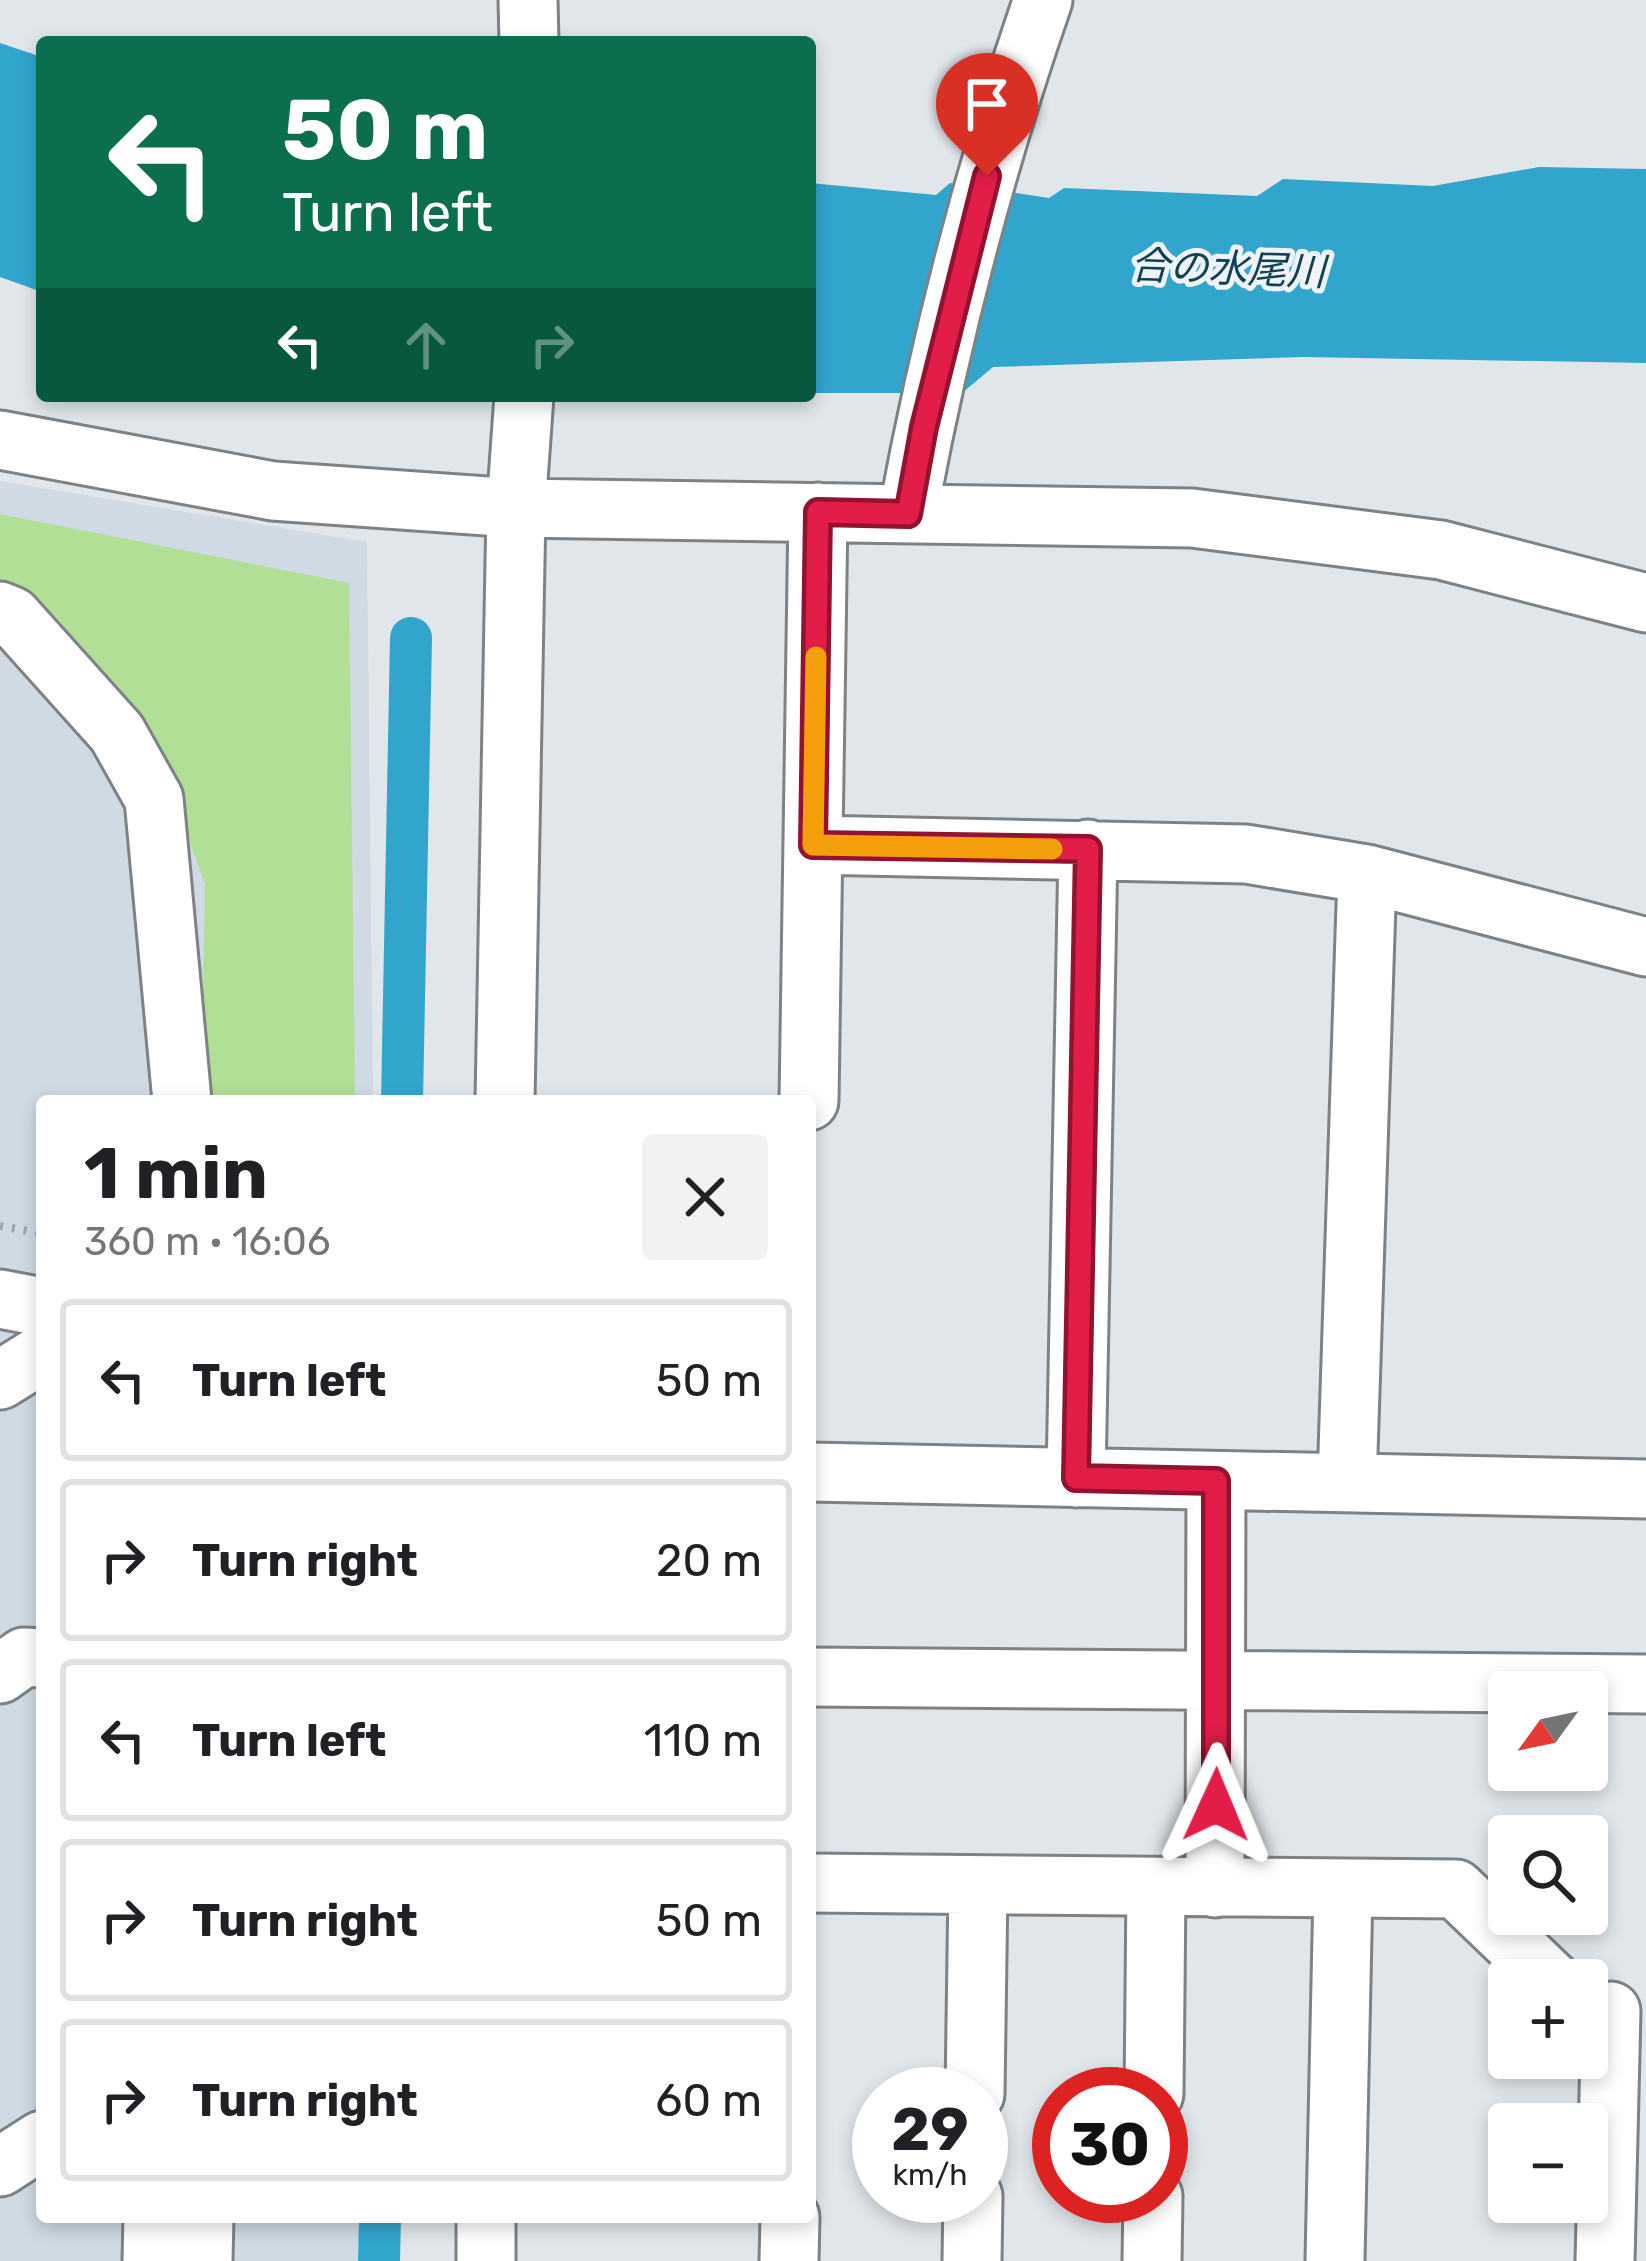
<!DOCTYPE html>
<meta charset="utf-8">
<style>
:root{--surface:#fff;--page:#f2f2f2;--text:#202124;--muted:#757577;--line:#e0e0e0}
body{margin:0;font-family:Rubik,"Noto Sans JP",sans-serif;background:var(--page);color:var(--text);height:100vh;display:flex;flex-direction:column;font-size:45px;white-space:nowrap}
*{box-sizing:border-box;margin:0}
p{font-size:39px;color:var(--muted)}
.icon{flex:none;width:66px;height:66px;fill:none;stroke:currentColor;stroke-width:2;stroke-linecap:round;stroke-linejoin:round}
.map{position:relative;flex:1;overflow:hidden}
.side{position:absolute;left:36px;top:1095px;width:780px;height:1128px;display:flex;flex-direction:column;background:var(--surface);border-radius:12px;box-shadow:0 6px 18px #0003}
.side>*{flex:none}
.banner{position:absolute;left:36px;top:36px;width:780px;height:366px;border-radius:12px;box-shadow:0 6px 18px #0003;background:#0b6e4f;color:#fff;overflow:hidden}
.needle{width:78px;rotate:237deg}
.buttons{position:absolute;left:1488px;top:1671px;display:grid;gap:24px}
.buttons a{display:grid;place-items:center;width:120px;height:120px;border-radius:12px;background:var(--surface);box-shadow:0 6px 18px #0003;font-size:60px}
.speed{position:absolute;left:852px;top:2067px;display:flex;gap:24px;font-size:60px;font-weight:700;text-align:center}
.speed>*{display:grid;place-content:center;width:156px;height:156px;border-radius:50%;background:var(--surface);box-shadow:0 6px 18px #0003;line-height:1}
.speed small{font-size:30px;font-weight:400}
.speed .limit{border:18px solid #d22;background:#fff;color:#111}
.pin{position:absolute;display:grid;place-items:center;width:102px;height:102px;color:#fff;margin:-123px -51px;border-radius:50% 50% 50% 0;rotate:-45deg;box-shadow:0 0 12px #0007}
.pin .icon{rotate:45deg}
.me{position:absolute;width:132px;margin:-66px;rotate:1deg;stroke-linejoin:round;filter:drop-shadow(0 0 9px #0008)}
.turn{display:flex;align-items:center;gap:42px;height:252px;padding:0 48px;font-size:54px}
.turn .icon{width:156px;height:156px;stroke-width:2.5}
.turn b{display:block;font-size:84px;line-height:102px}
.lanes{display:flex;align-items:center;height:114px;padding:0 48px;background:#0003;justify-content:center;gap:60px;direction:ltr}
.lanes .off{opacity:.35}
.round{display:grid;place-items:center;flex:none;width:126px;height:126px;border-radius:12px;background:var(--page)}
.head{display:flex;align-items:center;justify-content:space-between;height:204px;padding:0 48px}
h1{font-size:72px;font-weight:700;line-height:90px}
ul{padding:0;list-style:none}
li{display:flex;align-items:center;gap:36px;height:162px;margin:0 24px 18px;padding:0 24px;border:6px solid var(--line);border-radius:12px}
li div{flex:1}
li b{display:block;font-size:45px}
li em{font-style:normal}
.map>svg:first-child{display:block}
.built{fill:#cfdae4}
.green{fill:#b1df96}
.water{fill:#32a5cd}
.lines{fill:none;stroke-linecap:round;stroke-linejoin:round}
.canal{stroke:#32a5cd;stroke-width:42}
.minor-casing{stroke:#7d8286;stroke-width:63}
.path{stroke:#a1a5a9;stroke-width:8;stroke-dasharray:3 9;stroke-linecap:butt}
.minor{stroke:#fff;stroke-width:57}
.route-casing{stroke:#92132f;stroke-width:30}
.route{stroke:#e11d48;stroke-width:21}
.slow{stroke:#f59e0b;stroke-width:21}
.labels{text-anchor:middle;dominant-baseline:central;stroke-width:10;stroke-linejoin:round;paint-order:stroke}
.water-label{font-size:39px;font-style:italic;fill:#114152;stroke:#eef3f8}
</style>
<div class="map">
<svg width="1646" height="2261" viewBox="0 0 1646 2261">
<rect width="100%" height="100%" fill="#e1e6eb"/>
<!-- built -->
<path class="built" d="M0,481l367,61 6,559h-331v1116h344l1,44h-387z"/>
<!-- green -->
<path class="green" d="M0,514l349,69 6,518h-154l4,-217 -61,-167 -117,-117 -27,-14z"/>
<!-- water -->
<path class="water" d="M0,43l42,14v235l-42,-15z
M1539,167l107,2v194l-343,-6 -310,10 -31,26h-152v-210l126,12 14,-12 99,15 15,-10 193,8 26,-17 150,7z"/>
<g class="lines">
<!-- canal -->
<path class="canal" d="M402,1101l9,-463
M379,2261l1,-44"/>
<defs>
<path id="minor" d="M528,0l1,42
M0,440l273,51 243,17 676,10 249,32 205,53
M908,514c32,-174 77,-347 135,-514
M0,611l12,5 105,117 37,66 28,302
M813,845l433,9 121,20 279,73
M505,1101l11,-593 8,-112
M809,1101l9,-589
M0,1299l42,8
M0,1380l42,-26
M810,1472l836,17
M1076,1478l12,-629
M1347,1483l20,-609
M0,1674l24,-17 18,1
M810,1677l836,7
M810,1883l646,6 95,91
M1215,1888l1,-407
M975,2094l3,-209
M1154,2094l2,-207
M0,2167l42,-27
M152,2261l1,-44
M203,2261l1,-44
M486,2261v-44
M789,2261l1,-44
M972,2261l1,-65
M1152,2261l1,-65
M1335,2261l8,-372
M1605,2261l6,-250"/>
</defs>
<!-- minor casing -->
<use href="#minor" class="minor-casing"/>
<!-- path -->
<path class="path" d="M0,1226l42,7"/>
<!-- minor -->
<use href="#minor" class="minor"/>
</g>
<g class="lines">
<defs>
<path id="route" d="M987,176l-63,251 -16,87 -90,-2 -5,333 275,4 -12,629 140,3v324"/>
</defs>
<!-- route casing -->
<use href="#route" class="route-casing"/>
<!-- route -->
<use href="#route" class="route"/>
<!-- slow -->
<path class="slow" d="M816,657l-3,188 239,4"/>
</g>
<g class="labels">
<!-- water labels -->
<g class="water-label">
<text transform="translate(1228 269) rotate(2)">合の水尾川</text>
</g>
</g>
</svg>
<div class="buttons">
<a><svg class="needle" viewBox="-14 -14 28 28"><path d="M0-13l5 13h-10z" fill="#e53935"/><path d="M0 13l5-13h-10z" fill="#757577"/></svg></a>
<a><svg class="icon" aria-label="search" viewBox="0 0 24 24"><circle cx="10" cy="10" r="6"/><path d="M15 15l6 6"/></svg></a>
<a>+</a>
<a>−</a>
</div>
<div class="speed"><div>29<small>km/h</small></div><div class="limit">30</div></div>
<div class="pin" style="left:987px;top:176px;background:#d93025"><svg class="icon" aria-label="arrive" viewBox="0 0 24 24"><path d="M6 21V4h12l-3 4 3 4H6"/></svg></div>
<svg class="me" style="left:1216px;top:1805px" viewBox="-20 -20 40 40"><path d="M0-17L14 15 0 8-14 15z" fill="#e11d48" stroke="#fff" stroke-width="4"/></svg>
<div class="banner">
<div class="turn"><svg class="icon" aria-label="left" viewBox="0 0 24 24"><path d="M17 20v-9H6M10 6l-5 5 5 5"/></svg><div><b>50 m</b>Turn left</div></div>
<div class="lanes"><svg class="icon" aria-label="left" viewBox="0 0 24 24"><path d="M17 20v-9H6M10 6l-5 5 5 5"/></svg><svg class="icon off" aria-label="ahead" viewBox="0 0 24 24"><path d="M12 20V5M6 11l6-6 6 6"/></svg><svg class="icon off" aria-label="right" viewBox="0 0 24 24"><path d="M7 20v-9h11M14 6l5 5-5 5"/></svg></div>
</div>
<section class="side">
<div class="head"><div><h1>1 min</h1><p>360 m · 16:06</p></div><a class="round"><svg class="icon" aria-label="close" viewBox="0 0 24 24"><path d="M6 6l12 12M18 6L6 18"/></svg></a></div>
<ul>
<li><svg class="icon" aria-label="left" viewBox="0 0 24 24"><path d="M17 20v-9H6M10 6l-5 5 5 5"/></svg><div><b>Turn left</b></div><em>50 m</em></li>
<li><svg class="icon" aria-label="right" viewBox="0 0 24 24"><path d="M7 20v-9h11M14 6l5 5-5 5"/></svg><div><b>Turn right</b></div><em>20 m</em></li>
<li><svg class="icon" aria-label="left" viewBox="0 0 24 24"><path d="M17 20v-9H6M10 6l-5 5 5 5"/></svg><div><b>Turn left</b></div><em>110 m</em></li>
<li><svg class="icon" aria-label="right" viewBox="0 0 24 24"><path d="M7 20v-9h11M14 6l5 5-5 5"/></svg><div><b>Turn right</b></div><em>50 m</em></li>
<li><svg class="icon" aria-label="right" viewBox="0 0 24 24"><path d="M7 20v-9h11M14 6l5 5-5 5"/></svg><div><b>Turn right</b></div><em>60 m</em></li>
</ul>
</section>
</div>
